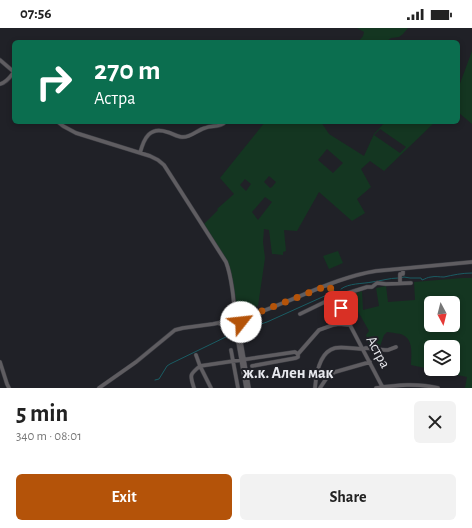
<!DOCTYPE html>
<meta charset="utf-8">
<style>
:root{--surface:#fff;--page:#f2f2f2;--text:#222;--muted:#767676;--accent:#b45309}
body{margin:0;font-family:"Alegreya Sans",sans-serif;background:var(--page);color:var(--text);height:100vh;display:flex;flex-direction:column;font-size:15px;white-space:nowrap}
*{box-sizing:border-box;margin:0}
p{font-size:13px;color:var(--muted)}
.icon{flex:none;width:22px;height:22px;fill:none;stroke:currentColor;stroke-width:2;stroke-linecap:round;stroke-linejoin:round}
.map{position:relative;height:360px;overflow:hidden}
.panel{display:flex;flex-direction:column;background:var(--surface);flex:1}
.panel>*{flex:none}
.top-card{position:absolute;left:12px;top:12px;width:448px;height:84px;border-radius:6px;box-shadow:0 2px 6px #0003;background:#0b6e4f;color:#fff;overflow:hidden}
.needle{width:26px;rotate:173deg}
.tools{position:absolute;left:424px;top:268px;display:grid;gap:8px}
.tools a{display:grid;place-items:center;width:36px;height:36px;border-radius:6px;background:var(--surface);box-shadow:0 2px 6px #0003;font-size:20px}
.pin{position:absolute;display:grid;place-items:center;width:34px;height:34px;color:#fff;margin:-17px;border-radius:8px;box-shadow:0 2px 6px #0006}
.me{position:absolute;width:44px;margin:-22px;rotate:61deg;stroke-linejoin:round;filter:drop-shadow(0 0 3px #0008)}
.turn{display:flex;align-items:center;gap:14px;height:84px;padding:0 16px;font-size:18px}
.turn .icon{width:52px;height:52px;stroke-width:2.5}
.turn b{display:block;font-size:28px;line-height:34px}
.round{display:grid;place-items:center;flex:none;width:42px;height:42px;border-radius:6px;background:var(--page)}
.overview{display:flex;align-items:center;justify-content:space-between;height:68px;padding:0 16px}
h1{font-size:24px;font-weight:700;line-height:30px}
.action{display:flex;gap:8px;margin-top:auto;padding:8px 16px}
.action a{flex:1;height:46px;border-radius:6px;background:var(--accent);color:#fff;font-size:16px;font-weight:700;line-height:46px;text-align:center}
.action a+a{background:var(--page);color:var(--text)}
.status{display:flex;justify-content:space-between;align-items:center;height:28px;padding:0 20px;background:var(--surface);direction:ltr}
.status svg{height:11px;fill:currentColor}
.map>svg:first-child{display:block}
.green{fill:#143621;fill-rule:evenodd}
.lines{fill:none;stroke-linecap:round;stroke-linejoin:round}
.stream{stroke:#1a5c63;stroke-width:1}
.minor-casing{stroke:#3c3d43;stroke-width:4.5}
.minor{stroke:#5f5d61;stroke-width:3.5}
.route{stroke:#b45309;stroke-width:7;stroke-dasharray:0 12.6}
.labels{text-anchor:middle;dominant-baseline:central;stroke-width:4;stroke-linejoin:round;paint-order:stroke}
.street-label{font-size:15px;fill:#e7e8ed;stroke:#202127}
.neighbourhood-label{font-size:16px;font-weight:bold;fill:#e7e8ed;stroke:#202127}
</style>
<div class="status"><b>07:56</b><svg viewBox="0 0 49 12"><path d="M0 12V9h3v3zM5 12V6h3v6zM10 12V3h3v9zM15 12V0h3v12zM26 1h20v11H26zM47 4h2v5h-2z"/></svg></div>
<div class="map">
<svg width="472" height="360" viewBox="0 0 472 360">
<rect width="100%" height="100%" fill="#202127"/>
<!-- green -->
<path class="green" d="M357,0h51l-5,6 -4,3 -8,1 -5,4h-28l5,-6 1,-4z
M472,23v73l-14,-12v-23z
M265,94h56l8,12 35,22 10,-22 11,-12h50l-51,49 -14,-10 -9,8 10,18 -14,12 8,14 -13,8 -33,-29 -22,39 -13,-1 2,21 -3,1v3l-9,-1h-2l-3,-24 -5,-1 -1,13 2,16 -7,48 -14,4 -4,-1 -3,-4 -7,-34 -26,-47 14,-14 -1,-1 17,-15 -14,-16zM380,101l26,18 -6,6 -26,-18zM327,121l16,14 -10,10 -15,-13zM269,148l7,6 -4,5 -2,1 -6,-6zM245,151l6,5 -5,7 -6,-6zM265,169l7,5 -14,18 -6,-8z
M338,223l5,12 -14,6 -6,-13z
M462,250h10v110h-7l2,-11 -56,-12c0,-9 3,-25 -8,-30 -4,-2 -11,-2 -16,-3l-3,3 -4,11 -11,-1 -3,-10 3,-4 -14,-25 -3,1 -3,-11 13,-5 1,19 16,-4 -3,-18 10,-2 2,16 27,-2 -1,-18zM431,275h22v22h-22zM431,319h22v22h-22z"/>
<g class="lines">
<!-- stream -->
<path class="stream" d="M401,250l3,-1 6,1h11l1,2c3,-1 6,-3 9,-3 4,-1 8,0 13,0 9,-2 18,-4 28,-4
M341,261c8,-6 21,-5 31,-7 9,-1 17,-4 26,-4
M243,302l24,-8 62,-28
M155,352l4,-1 8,-13 3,-2 64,-31"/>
<defs>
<path id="minor" d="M0,32l14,12
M0,56c6,-1 10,-7 14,-12
M58,94l5,4 13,7 74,23 8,4 6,5 62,97c5,13 9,41 8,55
M140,125c4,-15 10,-27 27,-21 5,1 10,5 15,5 8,1 15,-7 23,-9 7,-3 15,0 20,-6
M400,255v-9h3v-5
M329,257l54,103
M300,286l35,-17 32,-10h5l5,-4 9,1 25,-1
M240,289l1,3 -1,4 -4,1 -2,-1 -1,-4 3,-3c15,0 32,-8 47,-14 30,-12 61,-27 93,-32l96,-9
M220,296h14
M235,296l11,64
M240,296l-1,7 10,57
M231,322l7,38
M298,326l21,-24 14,-5 6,-1 11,1
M196,327l4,11 11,22
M0,334l7,22 2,4
M99,360l37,-26 39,-32 8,-2 30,-4 20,-4
M194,360c-4,-13 -5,-13 6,-22l95,-14 3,2v3l-2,1 -44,8
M315,360c1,-13 4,-36 20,-40 7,-2 20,1 28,1l3,-1 19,2h3l8,-3
M320,360l8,-12 7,-4 35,-10
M376,360c21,-3 41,-5 62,0"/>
</defs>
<!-- minor casing -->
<use href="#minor" class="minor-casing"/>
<!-- minor -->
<use href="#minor" class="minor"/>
</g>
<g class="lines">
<!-- route -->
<path class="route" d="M241,294v1l3,-3 13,-7 72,-28 12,23"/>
</g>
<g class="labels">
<!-- street labels -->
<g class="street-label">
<text transform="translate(378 324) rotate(62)">Астра</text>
</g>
<!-- neighbourhood labels -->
<g class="neighbourhood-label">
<text x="288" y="345">ж.к. Ален мак</text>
</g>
</g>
</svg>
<div class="tools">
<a><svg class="needle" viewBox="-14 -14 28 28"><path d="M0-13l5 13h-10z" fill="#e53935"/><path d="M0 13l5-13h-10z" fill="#767676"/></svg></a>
<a><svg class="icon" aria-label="layers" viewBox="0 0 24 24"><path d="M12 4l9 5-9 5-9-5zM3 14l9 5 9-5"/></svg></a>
</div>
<div class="pin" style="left:341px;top:280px;background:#d93025"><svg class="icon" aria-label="arrive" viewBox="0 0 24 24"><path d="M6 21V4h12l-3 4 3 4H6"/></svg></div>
<svg class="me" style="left:241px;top:294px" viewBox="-20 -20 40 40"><circle r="19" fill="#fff"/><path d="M0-13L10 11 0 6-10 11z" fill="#b45309"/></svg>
<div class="top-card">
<div class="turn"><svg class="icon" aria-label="right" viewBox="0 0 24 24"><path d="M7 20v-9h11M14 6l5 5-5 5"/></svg><div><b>270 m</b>Астра</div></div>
</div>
</div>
<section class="panel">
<div class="overview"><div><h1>5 min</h1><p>340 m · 08:01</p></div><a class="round"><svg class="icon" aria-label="close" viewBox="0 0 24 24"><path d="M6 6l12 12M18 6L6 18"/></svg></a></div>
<div class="action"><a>Exit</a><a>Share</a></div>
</section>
